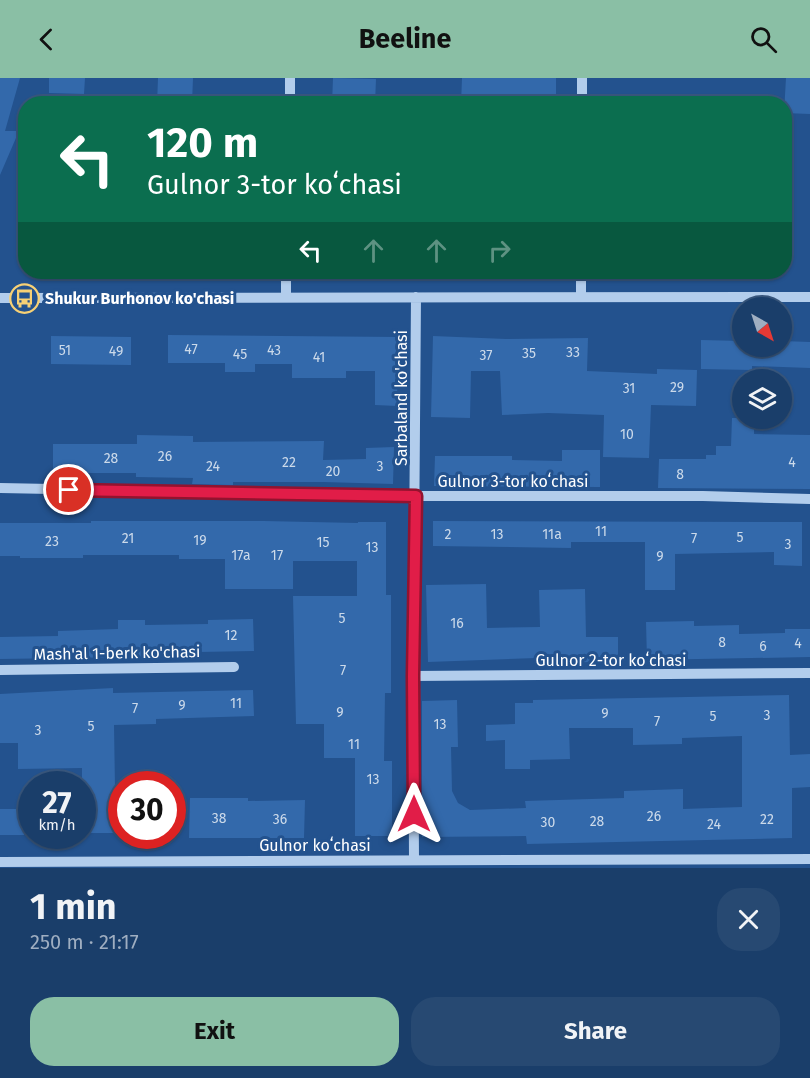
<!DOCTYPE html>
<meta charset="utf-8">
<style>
:root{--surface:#1a3e6a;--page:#274972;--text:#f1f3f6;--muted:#9faec1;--line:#38577e;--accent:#8abfa5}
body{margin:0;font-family:"Fira Sans",sans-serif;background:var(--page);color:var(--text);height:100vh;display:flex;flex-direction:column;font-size:22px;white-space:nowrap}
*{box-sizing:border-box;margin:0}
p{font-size:20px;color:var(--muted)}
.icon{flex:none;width:33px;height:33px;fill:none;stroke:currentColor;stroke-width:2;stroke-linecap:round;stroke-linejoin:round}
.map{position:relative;height:790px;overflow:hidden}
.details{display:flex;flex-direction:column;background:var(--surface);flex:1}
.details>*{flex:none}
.hud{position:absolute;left:18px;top:18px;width:774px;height:183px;border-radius:24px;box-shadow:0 2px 4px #0004,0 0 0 2px var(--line);background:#0b6e4f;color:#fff;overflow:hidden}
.needle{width:39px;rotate:141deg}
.buttons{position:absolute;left:732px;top:219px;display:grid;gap:12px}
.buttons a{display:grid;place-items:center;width:60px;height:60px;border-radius:50%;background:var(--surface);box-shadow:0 2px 4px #0004,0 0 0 2px var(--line);font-size:30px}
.speed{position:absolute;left:18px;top:693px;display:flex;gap:12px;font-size:30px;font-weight:700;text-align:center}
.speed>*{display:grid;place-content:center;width:78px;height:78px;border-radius:50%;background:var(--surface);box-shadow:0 2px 4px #0004,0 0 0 2px var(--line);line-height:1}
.speed small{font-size:15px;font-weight:400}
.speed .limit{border:9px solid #d22;background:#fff;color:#111}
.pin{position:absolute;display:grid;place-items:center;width:51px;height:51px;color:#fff;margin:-26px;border:3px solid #fff;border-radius:50%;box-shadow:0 2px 6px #0007}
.me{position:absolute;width:66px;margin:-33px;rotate:0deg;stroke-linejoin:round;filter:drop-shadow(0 0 4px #0008)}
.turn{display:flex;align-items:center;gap:21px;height:126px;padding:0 30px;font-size:27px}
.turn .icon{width:78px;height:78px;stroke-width:2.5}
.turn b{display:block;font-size:42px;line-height:51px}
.lanes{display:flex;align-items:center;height:57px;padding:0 30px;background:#0003;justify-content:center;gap:30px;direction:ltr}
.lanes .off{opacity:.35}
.round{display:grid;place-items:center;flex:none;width:63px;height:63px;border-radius:24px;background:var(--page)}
.headline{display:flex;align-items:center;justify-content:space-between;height:102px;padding:0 30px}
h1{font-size:36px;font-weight:700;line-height:45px}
.button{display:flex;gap:12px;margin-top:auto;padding:12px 30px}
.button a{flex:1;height:69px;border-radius:24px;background:var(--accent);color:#111;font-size:24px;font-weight:700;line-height:69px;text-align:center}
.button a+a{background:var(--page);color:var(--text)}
header{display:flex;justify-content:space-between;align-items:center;height:78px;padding:0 30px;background:var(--accent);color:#111;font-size:27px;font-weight:700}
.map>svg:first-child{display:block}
.building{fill:#3369ab}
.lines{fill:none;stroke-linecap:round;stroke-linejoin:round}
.minor{stroke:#b2cdec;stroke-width:10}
.route-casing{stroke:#92132f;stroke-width:15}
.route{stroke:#e11d48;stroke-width:10}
.labels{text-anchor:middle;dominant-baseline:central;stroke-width:6;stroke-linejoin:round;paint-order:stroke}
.number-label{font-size:14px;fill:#ccdaea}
.poi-label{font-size:16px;font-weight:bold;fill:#fff;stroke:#23528e;text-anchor:start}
.street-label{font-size:16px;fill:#fff;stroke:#23528e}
</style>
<header><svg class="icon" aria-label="back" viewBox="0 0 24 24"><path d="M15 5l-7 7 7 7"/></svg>Beeline<svg class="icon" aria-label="search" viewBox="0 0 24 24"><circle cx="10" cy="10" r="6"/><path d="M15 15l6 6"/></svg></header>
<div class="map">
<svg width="810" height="790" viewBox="0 0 810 790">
<rect width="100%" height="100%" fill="#23528e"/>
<!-- building -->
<path class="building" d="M0,0h20l-15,53h14l-19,44z
M49,0h36l-1,16 -35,-1z
M158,0h35l-1,26h-35z
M333,0l43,1 -1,25h-43z
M462,0h94v24l-67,-4v6h-28z
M786,0h24v36l-26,-1z
M168,257l230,2 -1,69 -22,-1v-34h-29v7h-54v-14h-37v8h-30v-9h-57z
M51,258l80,1v28l-80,-1z
M433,258l73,3 82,-1 -1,33 70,3v-5l40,1 -1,36 -45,-1 -2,53 -46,-1 1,-42 -56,-2 -46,2 -2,-44h-29l-1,47 -39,-1z
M701,262l41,1v5h40v-5l28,1v26l-58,-2v4l-51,-1z
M732,340h22v16l56,1v54l-152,-1 1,-29h47v-4h10v-9h15z
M137,357l56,1v6l131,-1 -1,19 43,-1v-11l28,-1 -1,37 -70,-2h-90v3l-41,-1 1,-6 -57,-1v-4h-83v-29h84z
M562,372h38v37l-166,-1 1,-30h77v4l50,1z
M91,443h172l95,2v-1h28v73h5v98h-6l-1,68h8v75h-37v-78h-31v-34h-28l-3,-128h64v-35h-64v28h-68v-30h-46v-4h-96v3h-63v-2h-20v-33h91z
M433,443l369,1v44l-28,-1v-13l-99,2v36h-30v-48h-74v6l-138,-2z
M486,506l1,44 53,-1 -1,-37 46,-1 1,48h32v24l-82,3v-6l-108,4 -2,-77z
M253,541l1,32 -56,1v4l-198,3v-22l58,-1v-5l60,-2v-9h27v5l63,-1v-4z
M694,543v5l45,-1v9l46,-1v-4h25v28l-163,3 -1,-38z
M113,610v5l140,-3 1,26 -98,3v5l-42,1 1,63h7v45h-40v-65l-64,1v-26h-18v-49z
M789,617l1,60 20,-1v33l-18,1v50l-265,6 -1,-8 -104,1v-136l35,-1 1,47h-7l1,44 6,12 12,7 56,-2 -1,-7 99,-3v-7l59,-2v20l59,-2v-71l-60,2v6l-49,1v-17h-64l1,31 -40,1v9h-25v-29l-19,1v-16l29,-1v-21h18v-3z
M190,720h58v3l57,-1 -1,38h-115z
M0,731h24v26h-24z"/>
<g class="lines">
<!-- minor -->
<path class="minor" d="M290,26v-26
M582,26v-26
M286,219v-25
M581,219v-25
M0,220l810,-1
M0,410l416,8h287l107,3
M0,592l234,-3
M413,598l397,-3
M414,781l-1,-183 3,-379
M0,784l810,-3"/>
</g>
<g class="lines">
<defs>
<path id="route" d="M69,412l347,6 -3,180 1,138"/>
</defs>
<!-- route casing -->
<use href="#route" class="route-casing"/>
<!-- route -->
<use href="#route" class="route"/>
</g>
<!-- icons -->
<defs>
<symbol id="bus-ring" viewBox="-11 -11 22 22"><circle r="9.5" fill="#23528e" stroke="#f7d175" stroke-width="1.5"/><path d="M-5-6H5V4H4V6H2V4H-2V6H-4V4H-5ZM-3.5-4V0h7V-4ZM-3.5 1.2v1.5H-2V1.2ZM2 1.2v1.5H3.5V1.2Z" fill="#f7d175"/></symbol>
</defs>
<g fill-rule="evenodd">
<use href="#bus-ring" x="8" y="204" width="33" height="33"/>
</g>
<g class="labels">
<!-- number labels -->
<g class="number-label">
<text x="191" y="271">47</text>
<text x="65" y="272">51</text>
<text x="274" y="272">43</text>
<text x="116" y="273">49</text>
<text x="573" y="274">33</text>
<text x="529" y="275">35</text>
<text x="240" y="276">45</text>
<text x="486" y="277">37</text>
<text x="319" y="279">41</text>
<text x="677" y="309">29</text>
<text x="629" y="310">31</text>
<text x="627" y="356">10</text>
<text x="165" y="378">26</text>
<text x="111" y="380">28</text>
<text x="289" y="384">22</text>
<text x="792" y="384">4</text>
<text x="213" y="388">24</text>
<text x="380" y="388">3</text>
<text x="333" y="393">20</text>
<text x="680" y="396">8</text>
<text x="601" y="453">11</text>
<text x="448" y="456">2</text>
<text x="497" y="456">13</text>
<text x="552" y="456">11а</text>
<text x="740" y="459">5</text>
<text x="128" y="460">21</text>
<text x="694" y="460">7</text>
<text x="200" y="462">19</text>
<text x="52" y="463">23</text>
<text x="323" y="464">15</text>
<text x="788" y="466">3</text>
<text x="372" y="469">13</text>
<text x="241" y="477">17а</text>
<text x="277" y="477">17</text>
<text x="660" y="478">9</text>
<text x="342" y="540">5</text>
<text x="457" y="545">16</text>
<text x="231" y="557">12</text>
<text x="722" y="564">8</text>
<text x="798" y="565">4</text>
<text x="763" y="568">6</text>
<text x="343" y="592">7</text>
<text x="236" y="625">11</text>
<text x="182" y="627">9</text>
<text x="135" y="630">7</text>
<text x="340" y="634">9</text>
<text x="605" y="635">9</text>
<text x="767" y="637">3</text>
<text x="713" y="638">5</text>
<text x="657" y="643">7</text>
<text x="440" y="646">13</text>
<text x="91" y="648">5</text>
<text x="38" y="652">3</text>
<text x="354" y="666">11</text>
<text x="373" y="701">13</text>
<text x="654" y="738">26</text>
<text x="219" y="740">38</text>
<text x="280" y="741">36</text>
<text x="767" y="741">22</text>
<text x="597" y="743">28</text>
<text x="548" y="744">30</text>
<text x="714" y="746">24</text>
</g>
<!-- poi labels -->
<g class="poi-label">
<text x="45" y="220">Shukur Burhonov ko'chasi</text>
</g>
<!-- street labels -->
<g class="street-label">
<text transform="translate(401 320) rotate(-90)">Sarbaland ko'chasi</text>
<text x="513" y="403">Gulnor 3-tor koʻchasi</text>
<text transform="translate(117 575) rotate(-1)">Mash'al 1-berk ko'chasi</text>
<text x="611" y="582">Gulnor 2-tor koʻchasi</text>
<text x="315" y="767">Gulnor koʻchasi</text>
</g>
</g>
</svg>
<div class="buttons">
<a><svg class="needle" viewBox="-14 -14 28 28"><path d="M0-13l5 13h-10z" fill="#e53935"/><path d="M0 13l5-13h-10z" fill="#9faec1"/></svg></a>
<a><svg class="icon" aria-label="layers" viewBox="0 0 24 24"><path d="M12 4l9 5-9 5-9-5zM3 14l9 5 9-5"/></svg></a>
</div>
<div class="speed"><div>27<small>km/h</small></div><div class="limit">30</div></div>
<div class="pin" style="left:69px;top:412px;background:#d93025"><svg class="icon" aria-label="arrive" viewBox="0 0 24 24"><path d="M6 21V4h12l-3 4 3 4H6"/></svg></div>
<svg class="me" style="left:414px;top:736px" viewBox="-20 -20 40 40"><path d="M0-17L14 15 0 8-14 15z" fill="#e11d48" stroke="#fff" stroke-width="4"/></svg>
<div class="hud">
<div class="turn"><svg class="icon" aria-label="left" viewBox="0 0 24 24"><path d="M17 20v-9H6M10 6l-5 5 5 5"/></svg><div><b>120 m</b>Gulnor 3-tor koʻchasi</div></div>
<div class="lanes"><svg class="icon" aria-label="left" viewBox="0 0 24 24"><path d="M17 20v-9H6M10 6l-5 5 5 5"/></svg><svg class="icon off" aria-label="ahead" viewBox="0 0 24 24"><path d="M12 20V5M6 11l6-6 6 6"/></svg><svg class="icon off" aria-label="ahead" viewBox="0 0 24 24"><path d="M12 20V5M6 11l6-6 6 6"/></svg><svg class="icon off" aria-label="right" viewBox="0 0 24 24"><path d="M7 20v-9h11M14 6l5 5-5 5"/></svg></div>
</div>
</div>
<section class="details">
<div class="headline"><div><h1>1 min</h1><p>250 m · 21:17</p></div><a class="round"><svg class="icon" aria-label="close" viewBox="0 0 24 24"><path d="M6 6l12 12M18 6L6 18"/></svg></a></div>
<div class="button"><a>Exit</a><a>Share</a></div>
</section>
